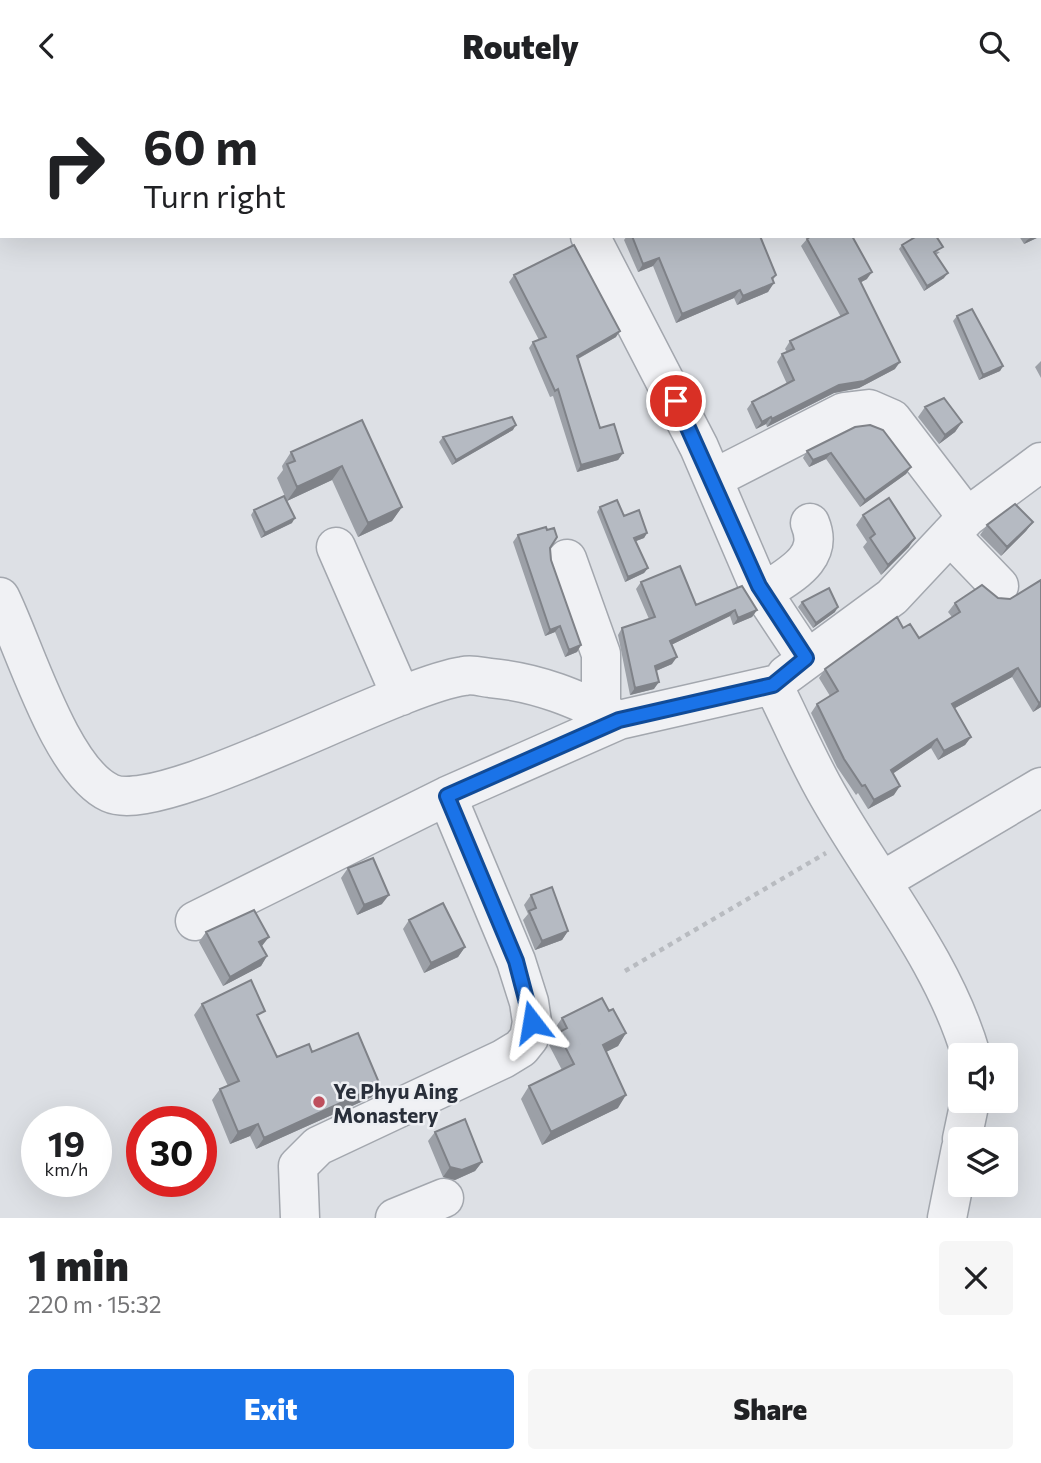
<!DOCTYPE html>
<meta charset="utf-8">
<style>
:root{--surface:#fff;--page:#f6f6f6;--text:#202124;--muted:#757577;--accent:#1a73e8}
body{margin:0;font-family:Commissioner,sans-serif;background:var(--page);color:var(--text);height:100vh;display:flex;flex-direction:column;font-size:26px;white-space:nowrap}
*{box-sizing:border-box;margin:0}
p{font-size:23px;color:var(--muted)}
.icon{flex:none;width:38px;height:38px;fill:none;stroke:currentColor;stroke-width:2;stroke-linecap:round;stroke-linejoin:round}
.map{position:relative;height:1127px;overflow:hidden}
.drawer{display:flex;flex-direction:column;background:var(--surface);flex:1}
.drawer>*{flex:none}
.hud{position:absolute;left:0px;top:0px;width:1041px;height:147px;box-shadow:0 7px 28px #0002;background:#fff;color:var(--text);overflow:hidden}
.controls{position:absolute;left:948px;top:952px;display:grid;gap:14px}
.controls a{display:grid;place-items:center;width:70px;height:70px;border-radius:7px;background:var(--surface);box-shadow:0 7px 28px #0002;font-size:35px}
.speed{position:absolute;left:21px;top:1015px;display:flex;gap:14px;font-size:35px;font-weight:700;text-align:center}
.speed>*{display:grid;place-content:center;width:91px;height:91px;border-radius:50%;background:var(--surface);box-shadow:0 7px 28px #0002;line-height:1}
.speed small{font-size:18px;font-weight:400}
.speed .limit{border:10px solid #d22;background:#fff;color:#111}
.pin{position:absolute;display:grid;place-items:center;width:60px;height:60px;color:#fff;margin:-30px;border:4px solid #fff;border-radius:50%;box-shadow:0 2px 7px #0007}
.me{position:absolute;width:77px;margin:-38px;rotate:346deg;stroke-linejoin:round;filter:drop-shadow(0 0 5px #0008)}
.turn{display:flex;align-items:center;gap:24px;height:147px;padding:0 28px;font-size:32px}
.turn .icon{width:91px;height:91px;stroke-width:2.5}
.turn b{display:block;font-size:49px;line-height:60px}
.round{display:grid;place-items:center;flex:none;width:74px;height:74px;border-radius:7px;background:var(--page)}
.overview{display:flex;align-items:center;justify-content:space-between;height:119px;padding:0 28px}
h1{font-size:42px;font-weight:800;line-height:52px}
.button{display:flex;gap:14px;margin-top:auto;padding:14px 28px}
.button a{flex:1;height:80px;border-radius:7px;background:var(--accent);color:#fff;font-size:28px;font-weight:800;line-height:80px;text-align:center}
.button a+a{background:var(--page);color:var(--text)}
header{display:flex;justify-content:space-between;align-items:center;height:91px;padding:0 28px;background:var(--surface);font-size:32px;font-weight:800}
.map>svg:first-child{display:block}
.lines{fill:none;stroke-linecap:round;stroke-linejoin:round}
.minor-casing{stroke:#a3a7ae;stroke-width:41}
.path{stroke:#b8bbc0;stroke-width:4.5;stroke-dasharray:5 5;stroke-linecap:butt}
.minor{stroke:#f0f1f4;stroke-width:38}
.wall{fill:#9ca0a7}
.shaded-wall{fill:#7f8288}
.building{fill:#b5bac2;stroke:#7f8288;stroke-width:2}
.route-casing{stroke:#114b97;stroke-width:18}
.route{stroke:#1a73e8;stroke-width:12}
.poi-dot{fill:#be4f5d;stroke:#edeff3;stroke-width:2.5}
.labels{text-anchor:middle;dominant-baseline:central;stroke-width:5;stroke-linejoin:round;paint-order:stroke}
.poi-label{font-size:21px;font-weight:bold;fill:#292f3a;stroke:#edeff3;text-anchor:start}
</style>
<header><svg class="icon" aria-label="back" viewBox="0 0 24 24"><path d="M15 5l-7 7 7 7"/></svg>Routely<svg class="icon" aria-label="search" viewBox="0 0 24 24"><circle cx="10" cy="10" r="6"/><path d="M15 15l6 6"/></svg></header>
<div class="map">
<svg width="1041" height="1127" viewBox="0 0 1041 1127">
<rect width="100%" height="100%" fill="#dde0e5"/>
<g class="lines">
<defs>
<path id="minor" d="M966,0l2,2
M1040,96l1,2
M590,145l109,211 60,140 47,71
M713,388l131,-67 25,-3 23,10 75,98
M950,444l49,51
M336,456l65,149
M567,468l34,95v57
M763,502c26,-18 62,-34 47,-70
M0,506c24,48 60,173 110,196 52,24 282,-107 354,-117 8,-2 18,1 26,2 48,4 87,21 129,42
M786,584l106,-78 75,-80 74,-55
M882,790l159,-94
M195,830l252,-125 172,-76 154,-35c19,37 35,77 57,114 48,84 114,163 141,256
M962,1048l8,-38
M300,1127l-2,-52 20,-20 185,-87 18,-11 8,-10 3,-16 -3,-20 -13,-41 -69,-165
M395,1127l49,-20
M947,1127l14,-70"/>
</defs>
<!-- minor casing -->
<use href="#minor" class="minor-casing"/>
<!-- path -->
<path class="path" d="M625,880l201,-118"/>
<!-- minor -->
<use href="#minor" class="minor"/>
</g>
<!-- wall -->
<path class="wall" d="M627,145h133l16,39 -3,5 -5,12 -31,13 -3,-7 -58,25 -23,-57 -15,6 -14,-32z
M1019,145h22l-17,8z
M807,148l60,40 -6,3 34,87 -36,19 -25,5 -67,34 -1,-3 -10,5 -9,-20 5,-7 35,-18 -10,-22 5,-8 5,-2 -2,-3 5,-8 51,-24 -40,-71z
M902,154l38,7 -4,3 8,23 -20,13 -25,-42z
M514,184l102,62 -38,22 22,69 23,25 -5,7 -41,12 -24,-76 -3,1 -21,-49 4,-6 6,-2 -30,-58z
M957,225l46,50 -3,5 -21,9 -26,-59z
M1041,270v17l-6,-11z
M925,316l37,15 -7,10 -16,12 -21,-27z
M362,329l40,87 -10,14 -34,16 -26,-57 -45,21 -10,-23 6,-8 -1,-4 9,-14z
M513,339l-61,35 -13,-23 4,-5z
M883,339l28,37 -5,7 -46,33 -34,-48 -17,8 -6,-9 4,-7z
M600,416l24,9 23,17 -3,5 -8,3 12,27 -4,5 -19,9 -28,-70z
M254,419l38,13 -31,15 -10,-23z
M863,424l46,32 -28,28 -18,-28 4,-5 -11,-17z
M1033,431l-7,9 -25,25 -21,-21 7,-10z
M518,444l32,13 1,12 30,85 -4,7 -12,5 -10,-25 -10,4 -32,-94z
M641,491l55,23 61,5 -5,7 -19,8 -3,-9 -59,29 1,19 -16,7 -2,18 -24,6 -12,-60 4,-7 27,-9 -13,-30z
M982,494l59,122 -8,5 -21,-35 -57,31 16,29 -6,8 -27,15 -7,-12 -38,25 1,22 -26,14 -10,-16 -2,2 -19,-28 -26,-54 6,-9 13,-8 -11,-18 6,-9 78,-41 16,10 33,-21 -4,-5 7,-9z
M802,511l33,10 -22,16 -15,-21z
M348,777l34,36 -25,11 -16,-37z
M531,804l37,36 -6,9 -27,10 -12,-30 5,-6 -4,-9z
M409,829l56,27 -7,10 -34,16 -21,-44z
M206,841l56,14 5,10 -6,10 -38,20 -24,-44z
M202,913l57,15 18,38 35,-5 60,45 -116,52 -6,-13 -20,8 -18,-44 8,-11 8,-3 -34,-71z
M609,920l17,22 -8,13 -12,6 12,56 -76,37 -21,-46 8,-13 33,-16 -13,-25 7,-9 -3,-5 9,-13z
M435,1041l47,30 -7,9 -20,9 -12,-3 -15,-36z"/>
<!-- shaded-wall -->
<path class="shaded-wall" d="M1041,142v3l-17,8 3,-4 7,-4h6v-2z
M659,167l-6,8 -15,6 5,-8z
M872,181l-5,7 -13,7 5,-7z
M948,182l-4,5 -20,13 3,-5z
M774,192l-6,9 -31,13 6,-9z
M740,199l-6,8 -58,25 6,-9z
M620,240l-4,6 -44,25 5,-6z
M900,271l-5,7 -36,19 -25,5 -67,34 5,-8 67,-34z
M1003,275l-3,5 -21,9 4,-5z
M771,326l-5,7 -10,5 6,-7z
M962,331l-7,10 -16,12 6,-9z
M516,334l-3,5 -61,35 4,-5z
M623,362l-5,7 -41,12 4,-7z
M831,362l-5,6 -17,8 4,-7z
M342,375l-10,14 -45,21 10,-14z
M911,376l-5,7 -46,33 5,-7z
M402,416l-10,14 -34,16 10,-14z
M295,427l-3,5 -31,15 4,-5z
M1033,431l-7,9 -25,25 6,-9z
M647,442l-3,5 -13,5 3,-5z
M915,447l-6,9 -28,28 7,-10z
M648,477l-4,5 -19,9 3,-5z
M838,516l-3,5 -22,16 3,-5z
M735,519l-5,6 -65,32 5,-7z
M757,519l-5,7 -19,8 5,-7z
M560,535l-5,6 -10,4 5,-6z
M581,554l-4,7 -12,5 4,-7z
M677,566l-5,7 -21,9 4,-7z
M1018,577l-6,9 -66,36 6,-9z
M659,591l-5,7 -24,6 5,-7z
M1041,611v5l-8,5 6,-9z
M971,646l-6,8 -27,15 6,-9z
M937,648l-6,9 -46,31 6,-9z
M900,695l-6,9 -26,14 6,-9z
M389,804l-7,9 -25,11 7,-10z
M568,840l-6,9 -27,10 7,-9z
M269,846l-7,9 -3,-4z
M465,856l-7,10 -34,16 7,-10z
M267,865l-6,10 -38,20 7,-9z
M626,942l-8,13 -24,12 9,-13z
M380,994l-8,12 -116,52 8,-11z
M626,1004l-8,13 -76,37 9,-13z
M258,1033l-8,12 -20,8 8,-12z
M482,1071l-7,9 -20,9 -12,-3 7,-10z"/>
<!-- building -->
<path class="building" d="M582,0h39l1,2h-39z
M911,0h33l1,2h-36z
M1040,118l1,2v22l-1,1z
M632,145h128l16,39 -4,3 2,5 -31,13 -3,-6 -58,24 -23,-56 -16,6z
M811,145h41l20,36 -13,7 41,83 -36,19 -25,4 -67,34 -1,-2 -9,5 -10,-20 42,-22 -12,-26 12,-5 -4,-8 58,-28 -41,-74z
M917,145h19l7,11 -9,5 14,21 -21,13 -25,-41z
M574,154l46,86 -43,25 23,72 14,-4 9,29 -42,12 -23,-76 -3,2 -22,-49 13,-5 -32,-62z
M972,218l31,57 -20,9 -26,-59z
M944,307l18,24 -17,13 -20,-28z
M512,326l4,8 -60,35 -13,-23z
M362,329l40,87 -34,16 -26,-57 -45,21 -10,-23 8,-3 -4,-9z
M870,334l13,5 28,37 -46,33 -34,-47 -18,7 -6,-9 48,-24z
M284,405l11,22 -30,15 -11,-23z
M889,407l26,40 -27,27 -18,-27 5,-4 -12,-19z
M617,409l7,16 15,-6 8,23 -13,5 14,30 -20,9 -28,-70z
M1015,413l18,18 -26,25 -20,-22z
M546,436l1,3 7,-2 3,9 -7,11 1,12 30,85 -12,5 -9,-24 -10,4 -32,-95z
M680,475l16,39 46,-19 15,24 -19,8 -3,-8 -65,31 7,16 -22,9 4,16 -24,6 -13,-60 33,-11 -14,-35z
M1041,489v122l-2,1 -21,-35 -66,36 19,33 -27,14 -7,-12 -46,31 9,16 -26,14 -9,-15 -3,1 -18,-27 -27,-55 21,-13 -13,-22 72,-52 6,11 7,-4 9,14 41,-26 -5,-9 27,-18 16,13 12,1z
M829,497l9,19 -22,16 -14,-21z
M373,767l16,37 -25,10 -16,-37z
M552,796l16,44 -26,10 -13,-30 7,-3 -5,-13z
M443,812l22,44 -34,16 -22,-43z
M254,819l15,27 -10,5 8,14 -37,21 -24,-45z
M251,889l14,31 -8,4 20,42 32,-13 3,8 46,-19 22,52 -116,53 -6,-14 -20,8 -18,-43 19,-8 -37,-77z
M602,907l7,13 4,-2 13,24 -23,12 23,50 -75,37 -22,-46 45,-22 -16,-31 9,-5 -5,-10z
M465,1028l17,43 -20,8 -12,-3 -15,-35z"/>
<g class="lines">
<defs>
<path id="route" d="M532,931l-16,-61 -69,-165 172,-76 154,-35 33,-27 -47,-72 -83,-185"/>
</defs>
<!-- route casing -->
<use href="#route" class="route-casing"/>
<!-- route -->
<use href="#route" class="route"/>
</g>
<!-- markers -->
<circle class="poi-dot" cx="319" cy="1011" r="7"/>
<g class="labels">
<!-- poi labels -->
<g class="poi-label">
<text x="333" y="999">Ye Phyu Aing<tspan x="333" dy="24">Monastery</tspan></text>
</g>
</g>
</svg>
<div class="controls">
<a><svg class="icon" aria-label="sound" viewBox="0 0 24 24"><path d="M4 9h4l5-4v14l-5-4H4zM17 9q2 3 0 6"/></svg></a>
<a><svg class="icon" aria-label="layers" viewBox="0 0 24 24"><path d="M12 4l9 5-9 5-9-5zM3 14l9 5 9-5"/></svg></a>
</div>
<div class="speed"><div>19<small>km/h</small></div><div class="limit">30</div></div>
<div class="pin" style="left:676px;top:310px;background:#d93025"><svg class="icon" aria-label="arrive" viewBox="0 0 24 24"><path d="M6 21V4h12l-3 4 3 4H6"/></svg></div>
<svg class="me" style="left:532px;top:931px" viewBox="-20 -20 40 40"><path d="M0-17L14 15 0 8-14 15z" fill="#1a73e8" stroke="#fff" stroke-width="4"/></svg>
<div class="hud">
<div class="turn"><svg class="icon" aria-label="right" viewBox="0 0 24 24"><path d="M7 20v-9h11M14 6l5 5-5 5"/></svg><div><b>60 m</b>Turn right</div></div>
</div>
</div>
<section class="drawer">
<div class="overview"><div><h1>1 min</h1><p>220 m · 15:32</p></div><a class="round"><svg class="icon" aria-label="close" viewBox="0 0 24 24"><path d="M6 6l12 12M18 6L6 18"/></svg></a></div>
<div class="button"><a>Exit</a><a>Share</a></div>
</section>
